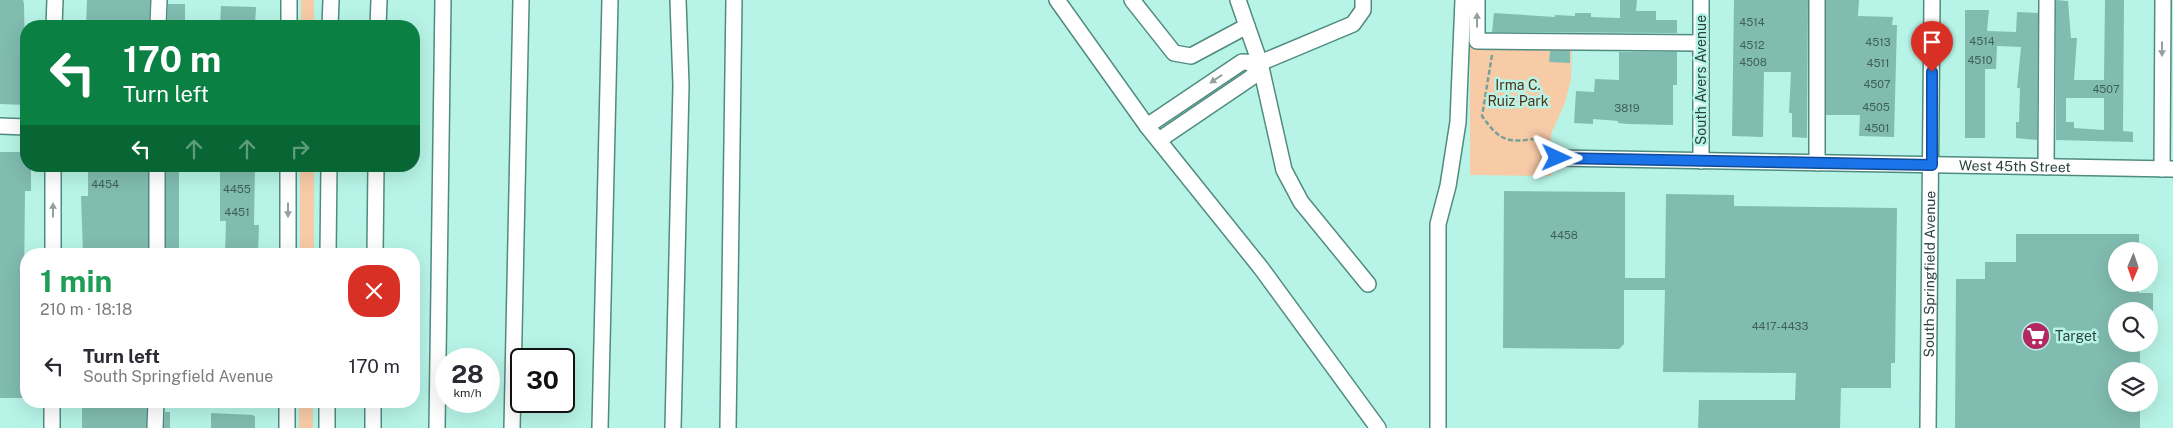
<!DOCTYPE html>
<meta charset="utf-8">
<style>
:root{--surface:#fff;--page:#f2f2f3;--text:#2b2b33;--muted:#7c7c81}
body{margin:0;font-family:"Public Sans",sans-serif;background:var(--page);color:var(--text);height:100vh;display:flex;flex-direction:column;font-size:19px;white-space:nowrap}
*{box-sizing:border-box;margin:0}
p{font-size:16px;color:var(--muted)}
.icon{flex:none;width:28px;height:28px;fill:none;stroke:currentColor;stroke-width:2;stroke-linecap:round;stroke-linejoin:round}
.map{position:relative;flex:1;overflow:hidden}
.panel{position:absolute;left:20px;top:248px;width:400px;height:160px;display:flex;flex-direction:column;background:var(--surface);border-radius:20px;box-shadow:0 5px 20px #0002}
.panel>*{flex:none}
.banner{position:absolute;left:20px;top:20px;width:400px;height:152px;border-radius:20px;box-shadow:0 5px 20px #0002;background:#0b8043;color:#fff;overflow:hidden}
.needle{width:32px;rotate:182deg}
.tools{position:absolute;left:2108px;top:242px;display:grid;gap:10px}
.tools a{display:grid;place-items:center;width:50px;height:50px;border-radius:50%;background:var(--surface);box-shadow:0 5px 20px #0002;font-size:25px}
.speed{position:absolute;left:435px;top:348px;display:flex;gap:10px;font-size:25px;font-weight:700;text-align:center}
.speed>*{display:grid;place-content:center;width:65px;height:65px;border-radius:50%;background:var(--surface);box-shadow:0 5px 20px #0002;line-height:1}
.speed small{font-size:12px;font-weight:400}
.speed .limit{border:2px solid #111;border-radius:8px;background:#fff;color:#111}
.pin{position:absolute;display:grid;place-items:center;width:42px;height:42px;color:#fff;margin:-51px -21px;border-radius:50% 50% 50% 0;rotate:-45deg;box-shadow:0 0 5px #0007}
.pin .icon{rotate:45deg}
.me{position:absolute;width:55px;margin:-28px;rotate:91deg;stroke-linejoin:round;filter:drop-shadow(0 0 4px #0008)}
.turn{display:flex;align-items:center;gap:18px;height:105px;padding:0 20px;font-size:22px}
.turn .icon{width:65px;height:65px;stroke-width:2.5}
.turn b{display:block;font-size:35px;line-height:42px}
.lanes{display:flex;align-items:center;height:48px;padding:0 20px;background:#0003;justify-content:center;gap:25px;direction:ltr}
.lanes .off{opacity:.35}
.round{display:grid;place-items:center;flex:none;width:52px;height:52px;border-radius:20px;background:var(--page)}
.head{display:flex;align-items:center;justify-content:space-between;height:85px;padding:0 20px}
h1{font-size:30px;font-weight:700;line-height:38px;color:#1e9e55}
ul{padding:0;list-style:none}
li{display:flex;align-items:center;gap:15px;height:65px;padding:0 20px}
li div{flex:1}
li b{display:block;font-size:19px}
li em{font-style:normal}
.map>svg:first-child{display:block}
.green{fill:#f8cba7}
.building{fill:#81bcb0;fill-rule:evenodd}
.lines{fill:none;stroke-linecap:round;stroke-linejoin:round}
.minor-casing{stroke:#508b80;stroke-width:18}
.path{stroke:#75a298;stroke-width:2.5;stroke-dasharray:5 2.5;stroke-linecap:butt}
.minor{stroke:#fff;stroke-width:15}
.oneway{fill:#94a09e}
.route-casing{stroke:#114b97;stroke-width:12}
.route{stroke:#1a73e8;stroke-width:9}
.labels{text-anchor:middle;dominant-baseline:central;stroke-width:5;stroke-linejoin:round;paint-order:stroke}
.number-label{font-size:11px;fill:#3f605a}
.street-label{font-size:14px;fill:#29423d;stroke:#b7f4e7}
.park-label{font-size:14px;fill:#513217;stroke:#b7f4e7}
.poi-label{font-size:14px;fill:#29423d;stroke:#b7f4e7;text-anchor:start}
</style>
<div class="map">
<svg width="2173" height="428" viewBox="0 0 2173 428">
<rect width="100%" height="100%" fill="#b7f4e7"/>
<!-- green -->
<path class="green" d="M301,0h13v26h-13z
M1470,45l102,2 -1,32 -6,24 -14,31v42l-81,-1z
M300,166h14v88h-14z
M299,401h14v27h-14z"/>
<!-- building -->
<path class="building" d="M0,0h23l1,4 2,101 -26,-1z
M87,0h63l-1,26h-63z
M1620,0h17l-1,11h20v9h21v13l-185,-1 2,-19 61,4v-2l20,1v-3h16v4l29,1z
M1734,0h74l-1,138 -15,-1v-24h-3l2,-41h-27l-1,65 -31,-1z
M1826,0h33l-1,16 35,1 -1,8h5l-3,112 -35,-1 1,-21h-34z
M2056,0l12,1 3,37h6l-3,42h30l1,-80h19l-1,131 10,1v10l-77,-2zM2066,98h38v32l-30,-2v-6h-8z
M168,4h17v16h-3v6h-15z
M221,6l35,1 -1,19h-35z
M1965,10h24l-2,21 29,1 1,-20 21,1 -1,127 -21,-2v-16h3l1,-34h-3l4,-41 -24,-1 -1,23h-11v69h-20z
M1550,51h20v12l-21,-1z
M1619,52h58v33h-4v40l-45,-1 -10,-1v-2l-25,-2v5l-19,-1 2,-32 18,1 1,-13 24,1z
M0,152h26v14h5v25h-6l-2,191 3,1v14l-3,1h-23z
M88,166h60v88h-65l-2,-58h7z
M166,166h13v88h-13z
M220,166h35l-1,59h5l-1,29h-33l1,-33h-6z
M1504,191l121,1v86h40l1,-84 68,1v11l163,2 -2,155h-4v25h-50l-1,40h-142l1,-28h96l1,-27 -133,-1 2,-82h-41v54l-5,5 -116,-1z
M2016,234h123v17h-23v33h23v9h14v18h-37v33h24v27h-24v33h24v24h-185l1,-149h29v-17h31z
M82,402h65l-1,26h-64z
M165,412h5v16h-6z
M211,413l42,2 2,2v11h-44z"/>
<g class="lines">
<defs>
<g id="minor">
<path d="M1057,0l90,126 114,142 117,160"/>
<path d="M1132,0l42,53 17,3 56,-30 -9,-26"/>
<path d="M1477,0v41l224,2"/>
<path d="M54,26l1,-26"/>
<path d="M158,26l1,-26"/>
<path d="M289,26v-26"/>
<path d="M330,26l1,-26"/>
<path d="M378,26l1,-26"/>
<path d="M1247,26l13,37 24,107 17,32 67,82"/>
<path d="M0,126l26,1"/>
<path d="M1147,126l95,-64 18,1 93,-39 10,-14v-10"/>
<path d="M1159,140l93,-63 8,-14"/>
<path id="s1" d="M1557,158l616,11"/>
<path d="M1701,161v-161"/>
<path d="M1817,163v-163"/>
<path d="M2046,167l1,-167"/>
<path d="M2162,169l1,-169"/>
<path d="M53,254v-88"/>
<path d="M157,254v-88"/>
<path d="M288,254v-88"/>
<path d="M328,254l1,-88"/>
<path d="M375,254l1,-88"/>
<path d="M52,428v-27"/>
<path d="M155,428l1,-27"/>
<path d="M287,428v-27"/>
<path d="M327,428v-27"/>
<path d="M373,428v-27"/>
<path d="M437,428l6,-428"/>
<path d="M512,428l9,-428"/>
<path d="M600,428l10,-428"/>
<path d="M673,428l8,-343 -3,-85"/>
<path d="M728,428l6,-428"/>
<path d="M1438,428v-204l10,-38 10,-64 5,-122"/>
<path id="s2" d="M1928,428l4,-428"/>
</g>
</defs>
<!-- minor casing -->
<use href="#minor" class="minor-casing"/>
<!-- path -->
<path class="path" d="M1492,55l-10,61c19,27 27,27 58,22"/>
<!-- minor -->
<use href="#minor" class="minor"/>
</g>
<!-- one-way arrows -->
<defs><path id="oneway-solid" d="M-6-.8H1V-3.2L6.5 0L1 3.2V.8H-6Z" transform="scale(1.25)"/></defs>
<g class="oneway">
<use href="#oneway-solid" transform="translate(1477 20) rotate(-90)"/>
<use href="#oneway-solid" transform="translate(2162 49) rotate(90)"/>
<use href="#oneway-solid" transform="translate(1216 79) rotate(146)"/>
<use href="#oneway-solid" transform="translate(53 210) rotate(-90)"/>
<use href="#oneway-solid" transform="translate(288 210) rotate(90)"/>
</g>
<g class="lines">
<defs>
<path id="route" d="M1557,158l375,7v-93"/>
</defs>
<!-- route casing -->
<use href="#route" class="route-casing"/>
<!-- route -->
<use href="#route" class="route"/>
</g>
<!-- icons -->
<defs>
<symbol id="supermarket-disc" viewBox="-11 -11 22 22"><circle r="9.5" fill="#b32763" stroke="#b7f4e7"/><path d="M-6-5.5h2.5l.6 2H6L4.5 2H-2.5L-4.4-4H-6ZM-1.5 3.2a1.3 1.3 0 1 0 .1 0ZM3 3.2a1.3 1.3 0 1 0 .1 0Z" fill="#fff"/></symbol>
</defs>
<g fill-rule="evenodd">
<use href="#supermarket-disc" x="2020" y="320" width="32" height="32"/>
</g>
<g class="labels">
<!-- number labels -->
<g class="number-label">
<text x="1752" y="22">4514</text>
<text x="1982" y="41">4514</text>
<text x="1878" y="42">4513</text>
<text x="1752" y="45">4512</text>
<text x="1980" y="60">4510</text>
<text x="1753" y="62">4508</text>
<text x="1878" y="63">4511</text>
<text x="1877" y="84">4507</text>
<text x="2106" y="89">4507</text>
<text x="1876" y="107">4505</text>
<text x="1627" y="108">3819</text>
<text x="1877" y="128">4501</text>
<text x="105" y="184">4454</text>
<text x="237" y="189">4455</text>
<text x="237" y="212">4451</text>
<text x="1564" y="235">4458</text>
<text x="1780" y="326">4417-4433</text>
</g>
<!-- street labels -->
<g class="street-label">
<text transform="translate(1701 80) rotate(-90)">South Avers Avenue</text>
<text stroke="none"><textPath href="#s1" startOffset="458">West 45th Street</textPath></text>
<text stroke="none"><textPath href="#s2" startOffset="154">South Springfield Avenue</textPath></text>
</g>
<!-- park labels -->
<g class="park-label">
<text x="1518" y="85">Irma C.<tspan x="1518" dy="16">Ruiz Park</tspan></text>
</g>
<!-- poi labels -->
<g class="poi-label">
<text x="2055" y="336">Target</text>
</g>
</g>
</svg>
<div class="tools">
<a><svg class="needle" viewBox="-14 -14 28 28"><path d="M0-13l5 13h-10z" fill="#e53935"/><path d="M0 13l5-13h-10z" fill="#7c7c81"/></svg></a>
<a><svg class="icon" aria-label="search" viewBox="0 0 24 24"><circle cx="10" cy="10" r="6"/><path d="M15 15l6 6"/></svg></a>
<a><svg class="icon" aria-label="layers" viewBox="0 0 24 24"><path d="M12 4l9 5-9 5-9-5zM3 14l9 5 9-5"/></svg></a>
</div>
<div class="speed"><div>28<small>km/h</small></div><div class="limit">30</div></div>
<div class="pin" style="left:1932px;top:72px;background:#d93025"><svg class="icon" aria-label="arrive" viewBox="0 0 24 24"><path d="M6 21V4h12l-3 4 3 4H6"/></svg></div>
<svg class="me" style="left:1557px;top:158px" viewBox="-20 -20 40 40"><path d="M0-17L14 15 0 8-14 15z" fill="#1a73e8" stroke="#fff" stroke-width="4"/></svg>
<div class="banner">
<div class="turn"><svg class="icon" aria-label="left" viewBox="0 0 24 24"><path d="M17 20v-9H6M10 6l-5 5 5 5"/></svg><div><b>170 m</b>Turn left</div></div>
<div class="lanes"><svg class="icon" aria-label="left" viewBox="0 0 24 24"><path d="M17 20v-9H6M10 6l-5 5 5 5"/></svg><svg class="icon off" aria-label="ahead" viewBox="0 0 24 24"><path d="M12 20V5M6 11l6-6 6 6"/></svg><svg class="icon off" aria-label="ahead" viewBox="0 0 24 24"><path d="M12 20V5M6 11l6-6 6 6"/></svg><svg class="icon off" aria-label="right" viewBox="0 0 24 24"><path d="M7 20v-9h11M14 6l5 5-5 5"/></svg></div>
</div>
<section class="panel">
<div class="head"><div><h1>1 min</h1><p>210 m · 18:18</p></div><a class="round" style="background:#d93025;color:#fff"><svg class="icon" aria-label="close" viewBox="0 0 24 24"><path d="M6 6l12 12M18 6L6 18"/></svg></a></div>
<ul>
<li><svg class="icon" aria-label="left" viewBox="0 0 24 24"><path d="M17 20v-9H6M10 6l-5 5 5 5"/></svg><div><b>Turn left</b><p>South Springfield Avenue</p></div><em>170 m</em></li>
</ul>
</section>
</div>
